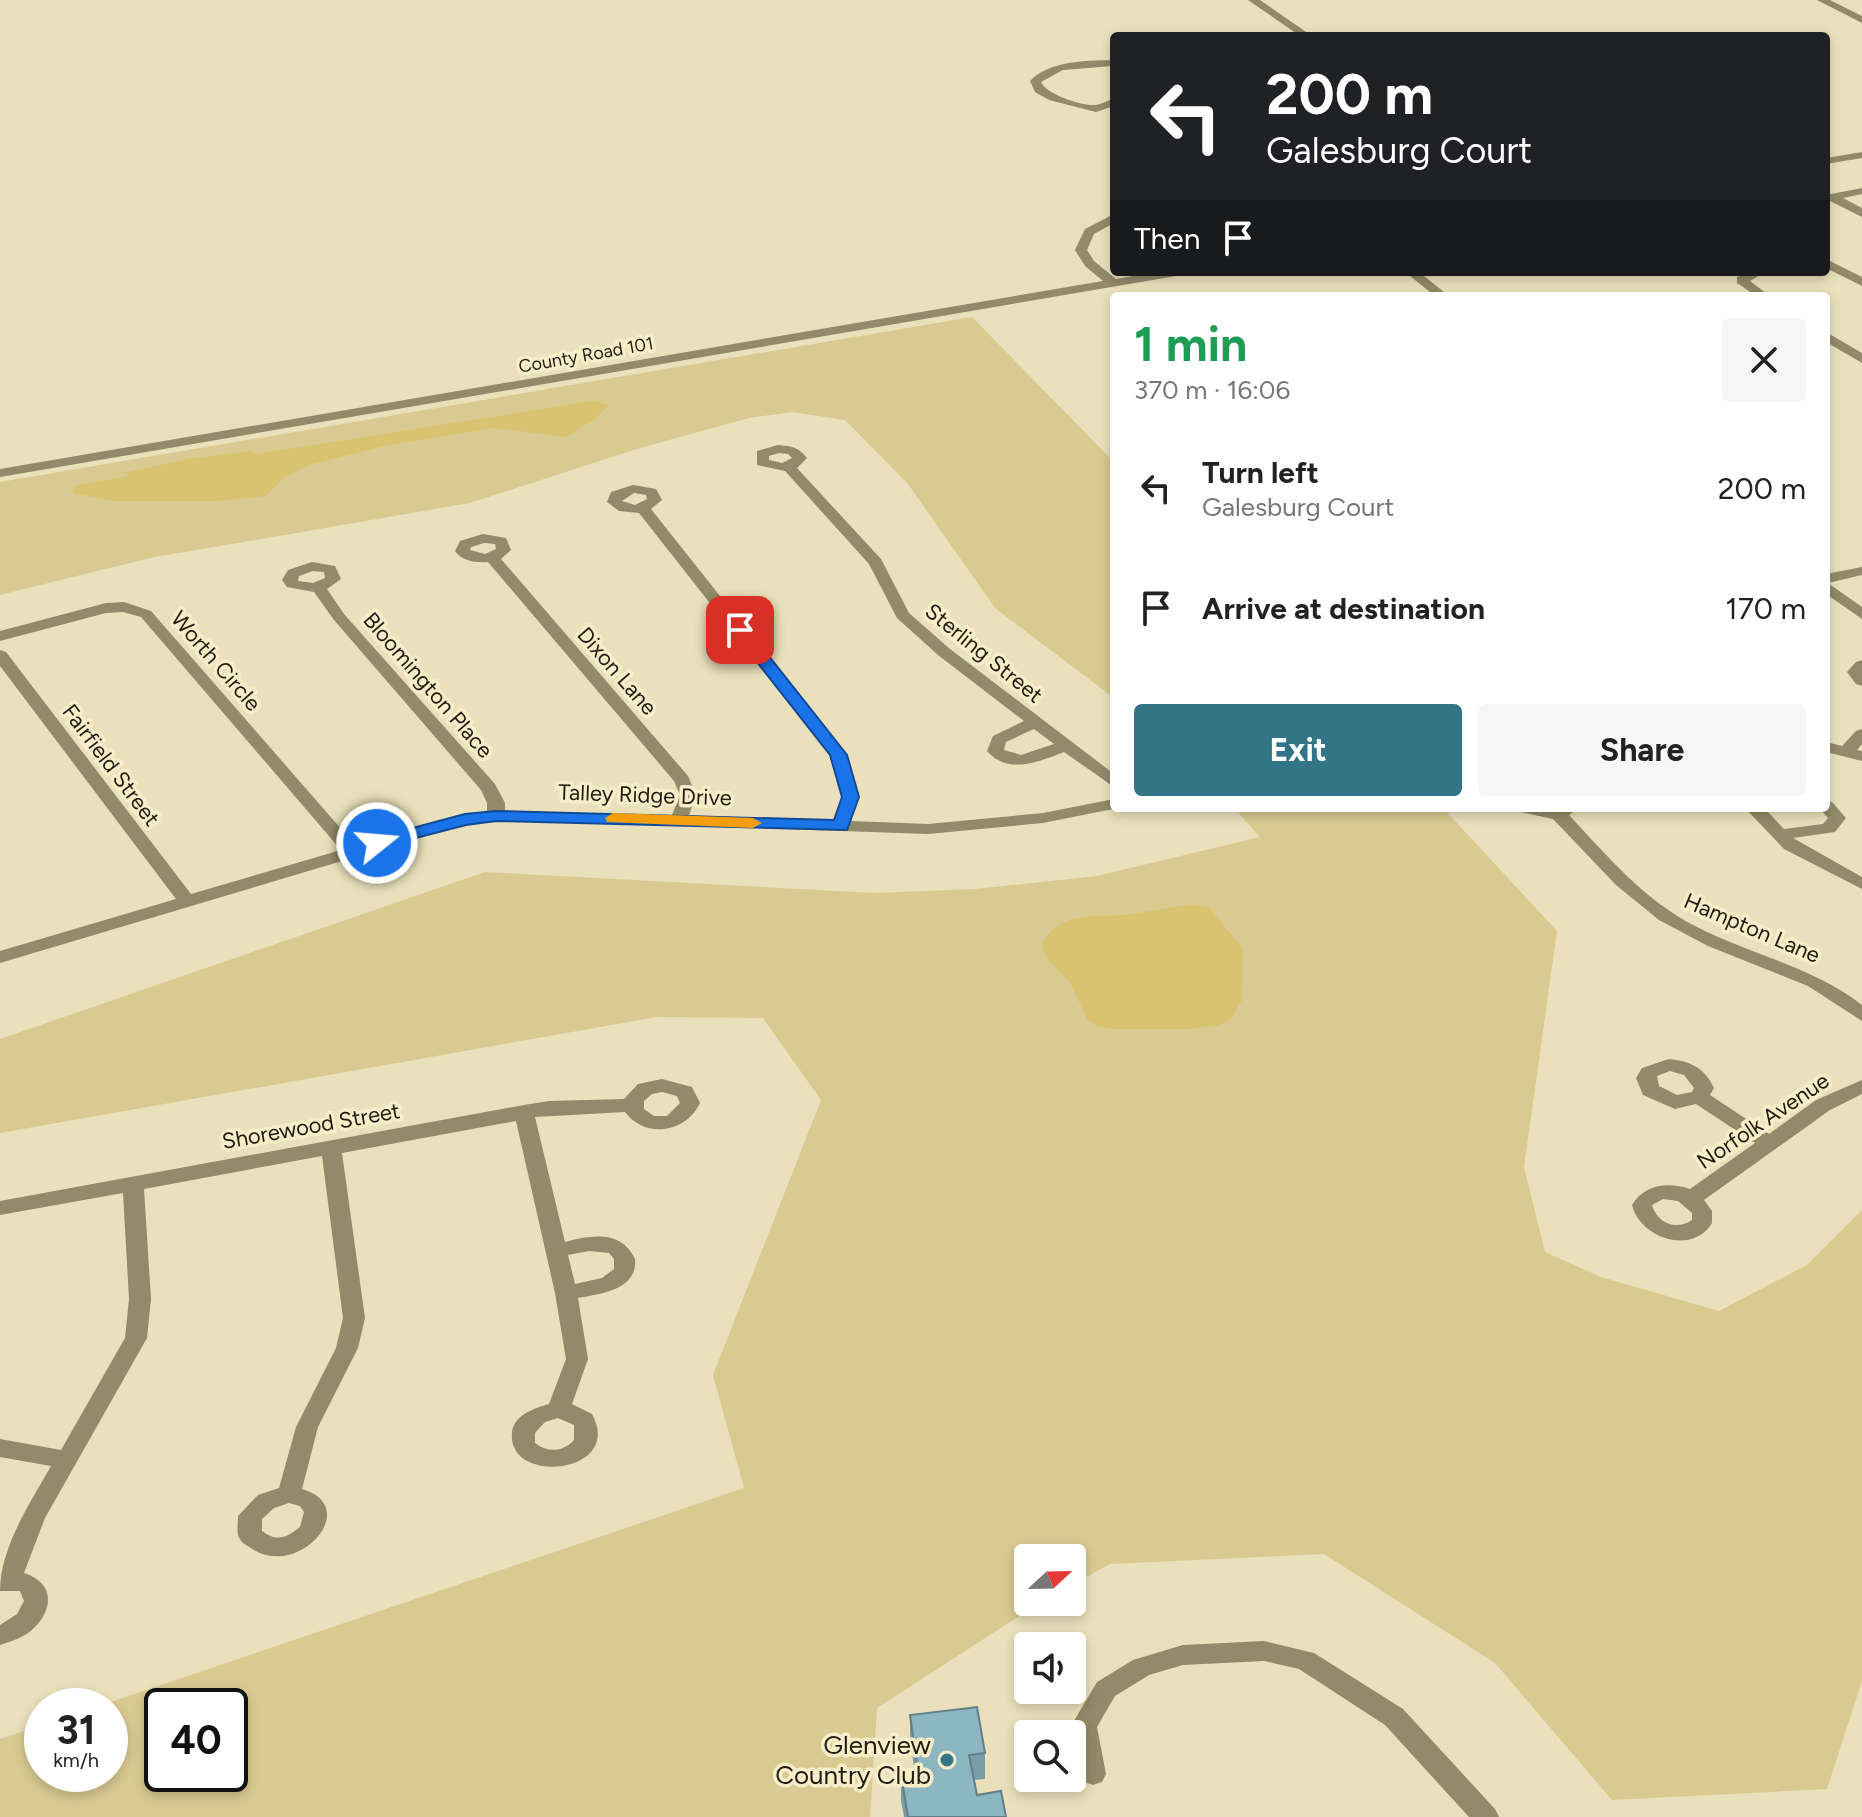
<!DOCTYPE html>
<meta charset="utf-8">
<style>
:root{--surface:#fff;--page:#f6f6f6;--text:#222;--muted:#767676;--accent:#327586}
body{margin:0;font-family:Figtree,sans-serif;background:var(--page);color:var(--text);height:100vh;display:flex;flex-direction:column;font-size:30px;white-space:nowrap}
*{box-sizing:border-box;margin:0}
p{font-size:26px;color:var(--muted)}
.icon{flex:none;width:44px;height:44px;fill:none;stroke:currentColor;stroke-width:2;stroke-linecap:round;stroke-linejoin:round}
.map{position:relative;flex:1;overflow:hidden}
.sheet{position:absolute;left:1110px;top:292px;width:720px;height:520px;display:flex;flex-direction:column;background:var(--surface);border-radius:8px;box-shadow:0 4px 12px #0003}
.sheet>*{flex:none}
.top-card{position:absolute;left:1110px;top:32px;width:720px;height:244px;border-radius:8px;box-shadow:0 4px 12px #0003;background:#202124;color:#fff;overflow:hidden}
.needle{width:52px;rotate:68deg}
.tools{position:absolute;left:1014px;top:1544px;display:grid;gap:16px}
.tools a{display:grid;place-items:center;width:72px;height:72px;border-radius:8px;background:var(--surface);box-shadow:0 4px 12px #0003;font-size:40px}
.speed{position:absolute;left:24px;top:1688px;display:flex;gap:16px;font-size:40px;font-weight:700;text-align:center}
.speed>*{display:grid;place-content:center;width:104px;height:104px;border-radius:50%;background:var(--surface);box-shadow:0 4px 12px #0003;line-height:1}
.speed small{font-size:20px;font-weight:400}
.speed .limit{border:4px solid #111;border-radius:12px;background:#fff;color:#111}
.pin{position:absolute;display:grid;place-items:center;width:68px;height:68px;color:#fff;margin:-34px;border-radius:16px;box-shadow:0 4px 12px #0006}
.me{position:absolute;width:88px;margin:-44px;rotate:73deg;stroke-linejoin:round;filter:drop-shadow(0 0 6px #0008)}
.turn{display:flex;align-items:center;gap:28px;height:168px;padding:0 24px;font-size:36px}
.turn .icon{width:104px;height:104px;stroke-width:2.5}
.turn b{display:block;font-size:56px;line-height:68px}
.then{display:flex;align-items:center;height:76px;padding:0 24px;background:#0003;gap:16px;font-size:30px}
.round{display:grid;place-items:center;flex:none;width:84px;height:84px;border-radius:8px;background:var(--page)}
.summary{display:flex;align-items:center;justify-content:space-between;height:136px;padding:0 24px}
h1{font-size:48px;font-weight:700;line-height:60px;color:#1e9e55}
.action{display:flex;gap:16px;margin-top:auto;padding:16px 24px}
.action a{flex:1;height:92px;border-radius:8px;background:var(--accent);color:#fff;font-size:32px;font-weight:700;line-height:92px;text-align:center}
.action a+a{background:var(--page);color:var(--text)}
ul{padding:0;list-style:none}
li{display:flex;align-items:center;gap:24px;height:120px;padding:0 24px}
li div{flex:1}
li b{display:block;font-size:30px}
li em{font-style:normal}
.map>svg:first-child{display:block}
.green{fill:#d9ca92;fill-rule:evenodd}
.water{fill:#d9c371}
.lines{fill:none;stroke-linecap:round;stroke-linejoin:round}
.minor{fill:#928a69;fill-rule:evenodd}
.wall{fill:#789da7}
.building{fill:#8bb6c2;stroke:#617f88;stroke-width:2}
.route{fill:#1a73e8;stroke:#114b97;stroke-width:2}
.slow{fill:#f59e0b}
.poi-dot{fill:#327586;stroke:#f7edc8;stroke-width:3}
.labels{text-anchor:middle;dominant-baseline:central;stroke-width:7;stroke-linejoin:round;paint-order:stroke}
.far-street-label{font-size:18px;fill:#211d10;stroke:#f7edc8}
.street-label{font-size:22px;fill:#211d10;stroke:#f7edc8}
.near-poi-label{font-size:26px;fill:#211d10;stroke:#f7edc8;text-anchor:end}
</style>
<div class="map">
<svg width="1862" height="1817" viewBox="0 0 1862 1817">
<rect width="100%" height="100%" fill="#eae0bb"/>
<!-- green -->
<path class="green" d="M972,317l142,145v236l-119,-90 -87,-124 -63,-64 -53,-8 -43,6 -109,30 -170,55 -320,55 -150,37v-113z
M1234,808h209l114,123 -33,236 21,85 56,25 118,34 88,-46 55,-55v471l-35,108 -215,11 -117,-137 -171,-109 -214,10 -38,21v-27h-44v44h13l-164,106 -7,109h-870v-78l42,-14v49h68v-68h-11l645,-218 -31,-113 108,-275 -58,-82 -106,-1 -657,116v-94l485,-167 390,21 100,-4 122,-13 163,-39zM162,1706h68v68h-68z"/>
<!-- water -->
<path class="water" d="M593,401l16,4 -13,13 -30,19 -72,-9 -105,17 -80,20 -24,12 -19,19 -48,5h-103l-44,-8 6,-8 51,-9 -1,-4 61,-13 62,-8 6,3z
M1192,904l17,3 34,42 -1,51 -11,19 -11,6 -29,4h-81l-14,-3 -9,-7 -16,-35 -26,-28 -3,-13 10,-13 14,-9 23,-5 37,-1z"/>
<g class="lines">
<!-- minor -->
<path class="minor" d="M1248,0h12l52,36h-12z
M1817,0h13l32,16v7z
M1114,60v6l-51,4 -22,12c5,12 40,24 54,23 5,0 13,-5 19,-6v7l-18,6 -47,-12 -14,-8 -5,-11c21,-21 55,-20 84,-21z
M1862,152v6l-36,6v-6z
M1862,188v6l-19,4 19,10v9l-32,-16h-4v-6z
M1114,214v9l-20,11 -7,16 7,11 22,18 40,-7h28l-2,3 -1182,202v-8l1103,-188 -18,-15 -10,-16 10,-21z
M1826,259l36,18v9l-36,-18z
M1405,272h14l30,24h-14z
M1749,272h16l-15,9 20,15h-14l-19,-13v-6z
M1826,332l36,21v10l-36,-21z
M778,445c14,1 20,2 29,13l-10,10 84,91 28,54 41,36 164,125v13l-50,-35c-26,10 -56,23 -77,-1l6,-15 31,-15 -86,-66 -41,-37 -28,-54 -84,-93 -28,-6v-14zM779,453l9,1 4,4 -10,5 -13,-3v-4zM1034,729l20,15 -33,11 -17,-5 2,-8z
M633,485l23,4 6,11 -11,9 195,246 12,42 -7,24 77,3 115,-11 71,-14v9h4l-75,15 -115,11 -398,-14 -64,4 -466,139v-12l176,-52 -176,-233v-16l6,2 185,242 150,-44 -200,-233 -18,-5 -17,1 -106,28v-10l106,-28 18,-1 27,9 205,235 103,-31 28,-3v-9l-6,-13 -147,-170 -20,-28 -27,-5 -5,-7 6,-10 24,-8 23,4 6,13 -14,10 17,25 151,170 10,19v8l167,4 8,-20 -6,-14 -186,-219c-13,1 -26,-1 -33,-11l5,-10 23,-7 23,4 5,12 -10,9 187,217 8,19 -7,20 145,6 8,-24 -12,-41 -191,-243 -20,-2 -12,-9 4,-10zM634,493l12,2 1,4 -12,6 -13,-4zM484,543l11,1 1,5 -11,5 -15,-4 1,-3zM313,571l11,1 1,6 -12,5 -15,-2 1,-5z
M1862,567v8l-34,8 34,24v12l-36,-25v-20z
M1862,660v26l-6,-2 -9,-12 9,-10z
M1862,729v15l-5,6 5,1v10l-36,-9v-10l16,4 14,-15z
M1826,801l6,1 14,16 -11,14 -42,6 69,39v12l-78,-40 -39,-41h19l20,21 39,-5 5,-6 -9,-10h7z
M1518,808h54l3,3 -6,4c39,42 76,86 128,112 55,28 116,40 165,78v16l-54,-35 -100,-40 -49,-26 -43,-35 -63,-66 -32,-7z
M1669,1059c21,2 36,9 45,29l-4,7 59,39 47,-34 46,-20v14l-32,16 -126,90 8,11v12c-20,33 -72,15 -80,-18 13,-21 36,-23 58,-16l65,-46 -59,-39 -21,5 -32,-14 -7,-17 6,-10zM1670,1071l14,4 10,13 -2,4 -15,3 -18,-9 -2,-10zM1663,1199l15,2 14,12v7c-16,11 -35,3 -40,-15z
M662,1079l30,8 8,16c-14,30 -55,36 -75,9l-90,5 30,125c27,-7 56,-12 70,17 3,31 -35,35 -57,39l10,61 -16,45 20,10c33,60 -85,72 -80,19 1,-18 23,-25 37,-29l17,-45 -11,-66 -39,-172 -174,32 23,165 -7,30 -40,79 -16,62c62,18 -5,92 -51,59 -5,-3 -11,-6 -13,-13 -1,-5 0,-13 0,-19l20,-21 21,-7 17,-61 40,-79 7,-30 -21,-162 -178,33 7,110 -4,39 -102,180 -21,55c29,9 31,34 10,55 -9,9 -22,13 -34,17v-20l17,-11 7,-13 -4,-10h-20c0,-43 30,-88 51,-125l-51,-9v-18l61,11 64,-112 4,-39 -6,-106 -123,22v-14l524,-96 25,-4 75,-2 14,-15zM662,1092l15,4 3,7 -13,13h-13l-10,-7v-8l8,-7zM589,1251l20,2 5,6v10l-12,9 -27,6 -7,-29zM558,1418l16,7v15c-10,12 -27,13 -39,3v-10l10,-11zM289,1503l11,3 4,6 -4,15c-14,11 -23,15 -38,4v-12l12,-11z
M1264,1641l50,12 89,56 92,100 4,8h-30l-84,-92 -86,-56 -35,-8 -81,4 -34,10 -34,21 -18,31 9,47 -4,8 -9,3 -9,-3 -13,-56 26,-44 36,-22 50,-15z"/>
</g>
<!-- wall -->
<path class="wall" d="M910,1715l75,38v26l-11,1 3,15 29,22h-102l-3,-17v-25l14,-2 -5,-32z"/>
<!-- building -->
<path class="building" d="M977,1707l8,46 -16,2 8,40 24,-4 5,26h-98l-7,-42 17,-3 -8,-57z"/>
<!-- route -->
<path class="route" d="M740,625l6,2 101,128 12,42 -12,33 -351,-9 -30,4 -89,23 -8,-5 2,-4 94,-25 31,-3 338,9 8,-23 -12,-42 -98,-125z"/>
<!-- slow -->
<path class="slow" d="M613,813l140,5 9,5 -9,5 -146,-6 -2,-4z"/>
<!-- markers -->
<circle class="poi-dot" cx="947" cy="1760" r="8"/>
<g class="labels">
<!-- far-street labels -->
<g class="far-street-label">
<text transform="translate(586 355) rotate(-10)">County Road 101</text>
</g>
<!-- street labels -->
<g class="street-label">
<text transform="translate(984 653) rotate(39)">Sterling Street</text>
<text transform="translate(216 661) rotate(49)">Worth Circle</text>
<text transform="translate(617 671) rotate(49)">Dixon Lane</text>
<text transform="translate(428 685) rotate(49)">Bloomington Place</text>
<text transform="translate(111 765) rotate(53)">Fairfield Street</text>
<text transform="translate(645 795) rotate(2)">Talley Ridge Drive</text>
<text transform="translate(1752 928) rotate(23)">Hampton Lane</text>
<text transform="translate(1763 1121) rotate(-34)">Norfolk Avenue</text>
<text transform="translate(311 1126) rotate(-10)">Shorewood Street</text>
</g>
<!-- near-poi labels -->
<g class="near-poi-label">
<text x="931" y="1745">Glenview<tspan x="931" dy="30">Country Club</tspan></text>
</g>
</g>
</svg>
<div class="tools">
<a><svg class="needle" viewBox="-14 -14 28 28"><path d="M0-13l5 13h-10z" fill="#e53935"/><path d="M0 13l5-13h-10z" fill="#767676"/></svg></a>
<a><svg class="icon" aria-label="sound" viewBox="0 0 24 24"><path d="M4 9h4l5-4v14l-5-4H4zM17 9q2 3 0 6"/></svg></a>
<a><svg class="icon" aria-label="search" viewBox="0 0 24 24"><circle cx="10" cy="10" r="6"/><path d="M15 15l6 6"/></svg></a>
</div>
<div class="speed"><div>31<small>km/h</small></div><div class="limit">40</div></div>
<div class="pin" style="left:740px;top:630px;background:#d93025"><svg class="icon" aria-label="arrive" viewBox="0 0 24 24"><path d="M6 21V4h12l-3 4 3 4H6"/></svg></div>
<svg class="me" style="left:377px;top:843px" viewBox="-20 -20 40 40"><circle r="17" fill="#1a73e8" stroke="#fff" stroke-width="3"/><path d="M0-11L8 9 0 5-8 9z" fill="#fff"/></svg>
<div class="top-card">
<div class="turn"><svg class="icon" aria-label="left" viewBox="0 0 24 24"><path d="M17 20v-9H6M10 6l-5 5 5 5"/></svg><div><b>200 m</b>Galesburg Court</div></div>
<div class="then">Then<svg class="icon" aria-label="arrive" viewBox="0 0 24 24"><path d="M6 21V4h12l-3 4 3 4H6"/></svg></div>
</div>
<section class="sheet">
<div class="summary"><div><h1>1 min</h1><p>370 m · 16:06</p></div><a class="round"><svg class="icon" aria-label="close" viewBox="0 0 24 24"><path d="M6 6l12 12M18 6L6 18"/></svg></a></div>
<ul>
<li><svg class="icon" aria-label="left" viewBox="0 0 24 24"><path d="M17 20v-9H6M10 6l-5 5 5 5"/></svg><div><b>Turn left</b><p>Galesburg Court</p></div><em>200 m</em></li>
<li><svg class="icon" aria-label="arrive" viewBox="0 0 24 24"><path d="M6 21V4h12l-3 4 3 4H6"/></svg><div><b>Arrive at destination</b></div><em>170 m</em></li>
</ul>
<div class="action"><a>Exit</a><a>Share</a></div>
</section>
</div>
